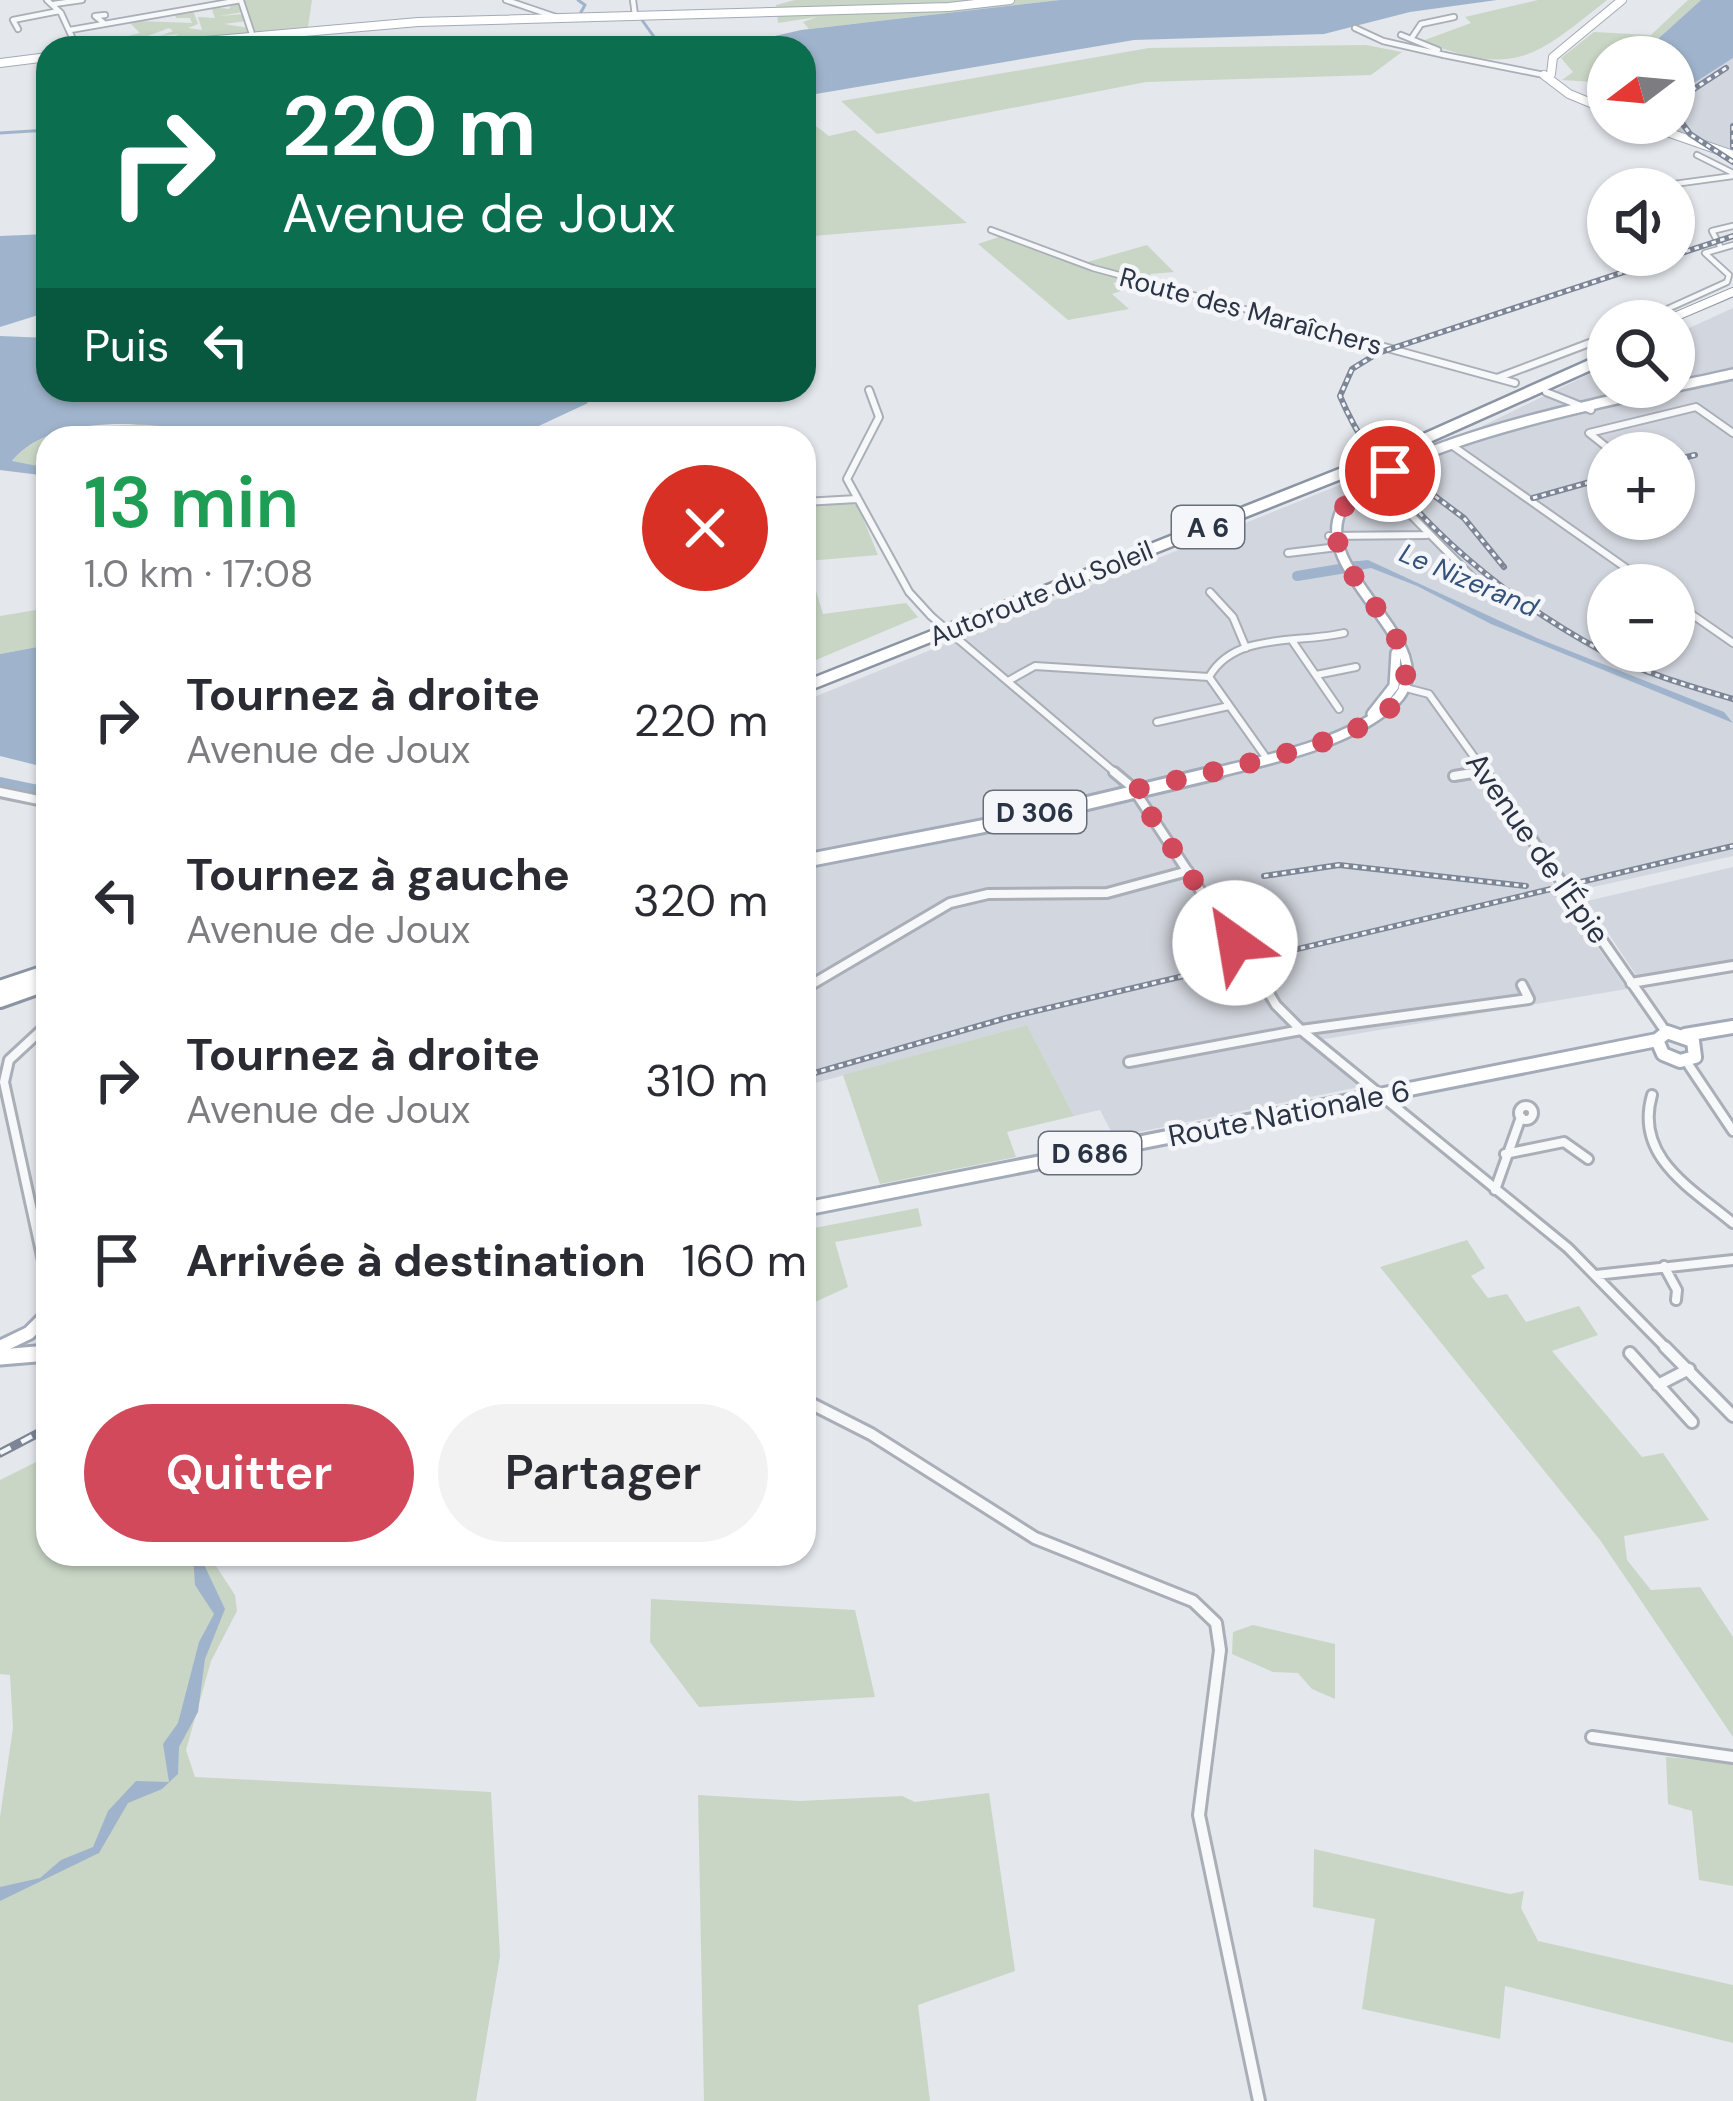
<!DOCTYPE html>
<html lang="fr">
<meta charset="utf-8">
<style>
:root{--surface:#fff;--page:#f2f2f3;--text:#2b2b33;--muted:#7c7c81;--accent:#d1495b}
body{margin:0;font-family:"DM Sans",sans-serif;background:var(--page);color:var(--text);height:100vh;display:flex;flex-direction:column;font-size:45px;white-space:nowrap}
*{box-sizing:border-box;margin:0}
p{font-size:39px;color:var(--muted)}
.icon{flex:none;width:66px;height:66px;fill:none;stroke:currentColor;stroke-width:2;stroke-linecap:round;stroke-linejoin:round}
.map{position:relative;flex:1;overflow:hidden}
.panel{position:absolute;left:36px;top:426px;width:780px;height:1140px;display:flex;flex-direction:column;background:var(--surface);border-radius:36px;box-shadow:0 3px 9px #0004}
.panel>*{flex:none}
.hud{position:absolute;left:36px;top:36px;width:780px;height:366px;border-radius:36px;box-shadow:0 3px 9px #0004;background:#0b6e4f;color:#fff;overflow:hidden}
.needle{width:78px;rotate:254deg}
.tools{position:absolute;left:1587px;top:36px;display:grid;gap:24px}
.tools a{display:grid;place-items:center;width:108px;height:108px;border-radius:50%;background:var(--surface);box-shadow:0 3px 9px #0004;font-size:60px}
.pin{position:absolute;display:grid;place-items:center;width:102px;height:102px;color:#fff;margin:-51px;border:6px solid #fff;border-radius:50%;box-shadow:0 3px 12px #0007}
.me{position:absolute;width:132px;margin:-66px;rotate:328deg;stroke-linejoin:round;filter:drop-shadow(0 0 9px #0008)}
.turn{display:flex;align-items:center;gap:42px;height:252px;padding:0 48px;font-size:54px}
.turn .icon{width:156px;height:156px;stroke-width:2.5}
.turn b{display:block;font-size:84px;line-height:102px}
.then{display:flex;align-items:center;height:114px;padding:0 48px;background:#0003;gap:24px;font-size:45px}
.round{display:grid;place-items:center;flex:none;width:126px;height:126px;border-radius:63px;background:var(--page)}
.head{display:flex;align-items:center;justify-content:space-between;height:204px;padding:0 48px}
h1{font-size:72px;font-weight:600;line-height:90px;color:#1e9e55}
.primary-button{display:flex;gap:24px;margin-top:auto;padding:24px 48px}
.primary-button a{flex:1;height:138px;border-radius:72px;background:var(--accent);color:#fff;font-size:48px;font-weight:600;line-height:138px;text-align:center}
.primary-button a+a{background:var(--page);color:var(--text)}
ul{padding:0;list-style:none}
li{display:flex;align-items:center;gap:36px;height:180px;padding:0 48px}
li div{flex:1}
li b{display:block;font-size:45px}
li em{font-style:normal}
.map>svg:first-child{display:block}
.built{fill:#d2d6de;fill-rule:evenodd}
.green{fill:#c9d6c5}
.water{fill:#9fb4cc}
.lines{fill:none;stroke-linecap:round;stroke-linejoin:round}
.stream{stroke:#9fb4cc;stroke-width:3}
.river-far1{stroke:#9fb4cc;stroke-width:10}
.river{stroke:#9fb4cc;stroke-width:14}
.minor-far3-casing{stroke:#a9aeb7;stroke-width:8}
.minor-far2-casing{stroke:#a9aeb7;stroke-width:10}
.minor-far1-casing{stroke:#a9aeb7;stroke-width:14}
.minor-casing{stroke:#a9aeb7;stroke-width:16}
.tertiary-casing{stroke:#a9aeb7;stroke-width:8}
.primary-far3-casing{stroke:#a3abb8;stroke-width:10}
.primary-far2-casing{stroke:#a3abb8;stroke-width:14}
.primary-far1-casing{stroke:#a3abb8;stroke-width:18}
.primary-casing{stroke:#a3abb8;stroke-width:21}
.motorway-far2-casing{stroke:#8b94a3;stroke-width:10}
.motorway-far1-casing{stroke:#8b94a3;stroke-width:15}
.motorway-casing{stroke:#8b94a3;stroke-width:20}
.minor-far3{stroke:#f7f8fa;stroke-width:4.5}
.minor-far2{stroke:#f7f8fa;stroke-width:6}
.minor-far1{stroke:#f7f8fa;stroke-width:8}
.minor{stroke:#f7f8fa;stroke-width:10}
.tertiary{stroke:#f7f8fa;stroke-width:4.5}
.primary-far3{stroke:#fff;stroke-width:8}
.primary-far2{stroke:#fff;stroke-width:9}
.primary-far1{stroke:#fff;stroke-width:12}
.primary{stroke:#fff;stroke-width:15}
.motorway-far2{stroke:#fff;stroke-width:8}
.motorway-far1{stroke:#fff;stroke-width:10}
.motorway{stroke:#fff;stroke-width:14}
.rail-far1-casing{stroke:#7d8696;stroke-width:6}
.rail-casing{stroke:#7d8696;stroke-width:9}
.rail-far1{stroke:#f4f6f9;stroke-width:3;stroke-dasharray:4.5;stroke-linecap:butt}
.rail{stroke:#f4f6f9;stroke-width:4.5;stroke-dasharray:12;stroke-linecap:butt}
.minor-bridge-casing{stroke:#a9aeb7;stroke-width:10;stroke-linecap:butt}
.minor-bridge{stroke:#f7f8fa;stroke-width:6}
.route{stroke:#d1495b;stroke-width:21;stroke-dasharray:0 37.8}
.labels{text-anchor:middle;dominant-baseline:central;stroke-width:9;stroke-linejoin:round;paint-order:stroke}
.far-street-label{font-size:27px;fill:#2b3445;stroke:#f4f6f9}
.shield{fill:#f4f6f9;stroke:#676e7b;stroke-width:3}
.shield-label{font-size:27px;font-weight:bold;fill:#2b3445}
.far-water-label{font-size:27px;font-style:italic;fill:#34527a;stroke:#f4f6f9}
.street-label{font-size:30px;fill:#2b3445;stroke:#f4f6f9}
</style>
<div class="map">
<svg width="1733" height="2101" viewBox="0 0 1733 2101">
<rect width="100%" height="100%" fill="#e4e7ec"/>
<!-- built -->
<path class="built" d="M1733,58v95l-83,-30h24v-27z
M1733,308v548l-158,35 -10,-15 -15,4 77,109 -320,53 52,45 -245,50 -14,-27 -26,6 -47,-91 -223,61v-385l662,-267 142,-69v22h66v-52zM1608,453h66v66h-66zM1608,585h66v66h-66z
M1733,867v106l-89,14 -57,-86z"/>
<!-- green -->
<path class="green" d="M243,0h69l-4,27 -53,5z
M795,0h265l-251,29 -6,-7 14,-5 -39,6 -2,-18z
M1538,0h69c-74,59 -92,77 -185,41l49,-18 -6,-6z
M1688,0h13l-63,57h-30v26l-46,-3 11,-8 -12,-14 33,-26 57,3z
M239,3l4,9 -24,4 25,-2 2,7 -22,3 25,4v5l-84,9 14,-8 -19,2 13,-5 -4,-3 -24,9 1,5 10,1 -32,4 3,-7h-14l27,-7 -10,-10 8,-2 54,2 -2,-5h-14l-2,-6 13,2 5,-6 6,16 -10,4 14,2 -4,-13 17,1 -4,-11 18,2 2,-4 -13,-1z
M1366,45l36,7 -31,23 -225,7 -269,52 -36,-33 308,-53z
M804,117l25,19 26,-6 112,93 -154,13 -9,-10z
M999,237l131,44 -17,2 8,8 -9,3 17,15 -61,11 -90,-76z
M1147,245l27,27 -23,2 -7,7 -60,-18z
M149,423l36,6 1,9h-138v30l-36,-6c32,-41 89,-33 137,-39z
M849,502l9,4 20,49 -71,6 16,53 83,-11 12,14 -114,48v-160z
M48,608v37l-48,9v-38z
M1027,1025l47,91 -67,16 9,25 -136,27 -37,-109z
M918,1208l4,18 -87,16 13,45 -44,20v-77z
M1467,1240l18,28 -14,8 17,22 19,-4 19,28 53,-16 19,29 -46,16 90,106 21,-4 46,67 -85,16 3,24 24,30 49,-3 33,50v100l-133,-197 -220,-273z
M48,1456v98h160l27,41 2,16 -26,50 -25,89 9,27 296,15 9,164 -24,145h-476v-284l13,-89 -3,-53 -10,-1v-194z
M651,1599l204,11 20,87 -176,10 -49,-65z
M1253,1625l82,19v55l-23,-10 -14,-16 -25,-1 -41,-18 1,-22z
M1666,1757l67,6v123l-34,-6 -7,-69 -24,-7z
M989,1793l26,178 -97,34 12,96h-226l-6,-306 102,6 102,-5 13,6z
M1314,1849l196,45 14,-3 -3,17 17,33 195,44v58l-228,-57 -5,53 -138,-30 13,-90 -62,-12z"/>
<!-- water -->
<path class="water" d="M1060,0h437l-87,12 -86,22 -190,6 -330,56v-48h-82l79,-18z
M1701,0h32v58l-59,38v-39h-36z
M48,234v78l-48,15v-91z
M0,336l48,2v52h529l11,13 -75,35h-326l-3,-9c-51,-8 -137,-12 -172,32l36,7v8l-48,-6z
M1368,560l169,78 187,74 9,11 -242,-99 -74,-38 -46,-18 -21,4v-10z
M48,645v123l-48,-12v-102z
M193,1554h6l26,55 -20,50 -7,53 -19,35 -1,27 -16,15 -34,14 -29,50 -99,48v-14l40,-9 21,-18 32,-13 15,-36 28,-30 33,1 -6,-38 15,-21 21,-81 15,-28 -19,-29z"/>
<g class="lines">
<!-- stream -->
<path class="stream" d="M578,0l7,5 -5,9
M642,20l20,28
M273,35l5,13
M339,42l3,6
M635,48l22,-4
M0,133l48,-3"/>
<!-- river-far1 -->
<path class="river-far1" d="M1297,576l61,-10"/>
<!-- river -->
<path class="river" d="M0,784l48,10"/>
<defs>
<path id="minor-far3" d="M47,0l14,13 16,35
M633,0l2,15
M241,1l11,33
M54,4l28,-4
M104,23l-9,-7 10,-1
M1355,28l28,13 61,14
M18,29l-5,-9 46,-9
M70,30l171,-30
M1401,35l37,15
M1411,39l10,-15 33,-7
M1697,155l36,18
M1674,184l59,-8
M991,230l102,38 251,68
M1720,246l-8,-15 21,-5
M1641,321l86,-39 2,-7 -24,-22 28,-8"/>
<path id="minor-far2" d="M1333,333l182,50
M1497,378l111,-42
M869,390l10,27 -32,62 62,113 22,24
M1546,392l45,18
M1450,444l200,141
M1614,453l-25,-20 107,-26 37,26
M804,502l53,-3
M1406,510l71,72
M1329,536l98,-1
M1288,553l50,-6
M1210,592l23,25 13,31
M1674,602l59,41
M959,640l159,135
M1293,642l46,67
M1316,675l40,-8
M1209,677c26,-46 90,-33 135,-44
M1209,677l56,79
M1008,681l27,-15 174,11
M1402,687l27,7 58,81
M1157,722l72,-16
M1460,775l25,-4"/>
<path id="minor-far1" d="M1114,772l18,15 103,156
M1485,772l181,260
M1454,776l25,-4
M0,792l48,10
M1256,972l20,33 25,25 267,218 100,102
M1631,983l102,-17
M804,989l146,-86 38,-9 119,-1 81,-22
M48,1024l-39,36 -5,22 44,202
M1686,1061l47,70
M1129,1062l172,-32 228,-31 -7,-14
M1652,1095c-18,62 39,93 81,128
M1519 1113a7 7 0 1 1 14 0a7 7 0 1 1-14 0Z
M1505,1154l59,-12 24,17
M1495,1190l26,-73
M1664,1266l13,24 -1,10
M1596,1275l137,-15"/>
<path id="minor" d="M1665,1347l68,69
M1630,1353l62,69
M1658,1385l31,-16
M804,1400l67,34 164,104 158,63 23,22 4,27 -21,165 60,286
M1592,1737l141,20"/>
<path id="tertiary" d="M506,0l50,17
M1444,55l100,20"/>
<path id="primary-far3" d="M126,48l292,-26 531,-15 61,-7
M0,63l48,-6
M1551,74l2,-17 69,-57
M1544,75l25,19 39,16
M1641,123l92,32"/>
<path id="primary-far2" d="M1372,714l22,-28 2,-33
M1206,775c59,-15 140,-30 186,-71 62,-55 -85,-130 -50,-195 39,-70 310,-116 391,-135"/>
<path id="primary-far1" d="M804,861l216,-42 198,-47
M1667,1032l26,9 2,16 -15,4 -17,-7 -6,-14z
M1685,1035l48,-8
M804,1209l853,-169
M0,1347l29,-14 19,-19"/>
<path id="primary" d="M0,1357l48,-4"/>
<path id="motorway-far2" d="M1665,321l68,-29"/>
<path id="motorway-far1" d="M804,687l589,-234 215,-96"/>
<path id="motorway" d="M0,988l48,-16
M0,1000l48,-17"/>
</defs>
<!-- minor-far3 casing -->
<use href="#minor-far3" class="minor-far3-casing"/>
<!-- minor-far2 casing -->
<use href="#minor-far2" class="minor-far2-casing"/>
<!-- minor-far1 casing -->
<use href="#minor-far1" class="minor-far1-casing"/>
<!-- minor casing -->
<use href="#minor" class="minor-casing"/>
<!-- tertiary casing -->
<use href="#tertiary" class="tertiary-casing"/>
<!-- primary-far3 casing -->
<use href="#primary-far3" class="primary-far3-casing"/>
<!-- primary-far2 casing -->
<use href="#primary-far2" class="primary-far2-casing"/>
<!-- primary-far1 casing -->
<use href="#primary-far1" class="primary-far1-casing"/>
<!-- primary casing -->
<use href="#primary" class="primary-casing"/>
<!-- motorway-far2 casing -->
<use href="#motorway-far2" class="motorway-far2-casing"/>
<!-- motorway-far1 casing -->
<use href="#motorway-far1" class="motorway-far1-casing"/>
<!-- motorway casing -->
<use href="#motorway" class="motorway-casing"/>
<!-- minor-far3 -->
<use href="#minor-far3" class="minor-far3"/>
<!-- minor-far2 -->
<use href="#minor-far2" class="minor-far2"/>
<!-- minor-far1 -->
<use href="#minor-far1" class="minor-far1"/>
<!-- minor -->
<use href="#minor" class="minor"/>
<!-- tertiary -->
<use href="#tertiary" class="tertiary"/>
<!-- primary-far3 -->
<use href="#primary-far3" class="primary-far3"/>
<!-- primary-far2 -->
<use href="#primary-far2" class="primary-far2"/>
<!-- primary-far1 -->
<use href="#primary-far1" class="primary-far1"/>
<!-- primary -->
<use href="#primary" class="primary"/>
<!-- motorway-far2 -->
<use href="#motorway-far2" class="motorway-far2"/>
<!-- motorway-far1 -->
<use href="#motorway-far1" class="motorway-far1"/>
<!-- motorway -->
<use href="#motorway" class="motorway"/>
<defs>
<path id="rail-far1" d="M1726,68l-46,30 -6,14 16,22 43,28
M1733,126v21
M1733,236l-355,117 -26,16 -12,27c45,107 162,201 262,255 41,22 87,35 131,48
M1674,460l21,-5
M1428,491l36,27 40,49
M1533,498l75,-21
M1264,876l75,-11 187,21
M804,1076l202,-58 727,-172"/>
<path id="rail" d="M0,1453l48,-25"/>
</defs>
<!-- rail-far1 casing -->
<use href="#rail-far1" class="rail-far1-casing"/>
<!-- rail casing -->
<use href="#rail" class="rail-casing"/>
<!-- rail-far1 -->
<use href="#rail-far1" class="rail-far1"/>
<!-- rail -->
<use href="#rail" class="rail"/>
<defs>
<path id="minor-bridge" d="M931,616l28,24"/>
</defs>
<!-- minor-bridge casing -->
<use href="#minor-bridge" class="minor-bridge-casing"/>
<!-- minor-bridge -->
<use href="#minor-bridge" class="minor-bridge"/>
</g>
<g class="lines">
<!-- route -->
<path class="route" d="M1235,943l-101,-153c59,-15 217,-43 257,-83 15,-15 17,-32 13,-52 -28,-71 -128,-125 -14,-184"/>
</g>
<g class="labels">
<!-- far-street labels -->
<g class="far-street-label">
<text transform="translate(1251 311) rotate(15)">Route des Maraîchers</text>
<text transform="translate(1041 593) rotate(-22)">Autoroute du Soleil</text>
</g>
<!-- shield labels -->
<g class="shield">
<rect x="1172" y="506" width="72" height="42" rx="9"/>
<rect x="984" y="791" width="102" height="42" rx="9"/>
<rect x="1039" y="1132" width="102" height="42" rx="9"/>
</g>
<g class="shield-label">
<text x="1208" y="527">A 6</text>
<text x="1035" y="812">D 306</text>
<text x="1090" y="1153">D 686</text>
</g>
<!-- far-water labels -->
<g class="far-water-label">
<text transform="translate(1469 580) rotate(23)">Le Nizerand</text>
</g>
<!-- street labels -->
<g class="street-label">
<text transform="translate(1538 848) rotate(55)">Avenue de l'Épie</text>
<text transform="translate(1289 1113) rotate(-11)">Route Nationale 6</text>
</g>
</g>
</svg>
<div class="tools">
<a><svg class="needle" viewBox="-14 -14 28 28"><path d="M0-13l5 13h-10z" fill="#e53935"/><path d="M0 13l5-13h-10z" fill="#7c7c81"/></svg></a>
<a><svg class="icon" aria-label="sound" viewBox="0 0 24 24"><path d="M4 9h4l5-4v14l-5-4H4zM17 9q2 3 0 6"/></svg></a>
<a><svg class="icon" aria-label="search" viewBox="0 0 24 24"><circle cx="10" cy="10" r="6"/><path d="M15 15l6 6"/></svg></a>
<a>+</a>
<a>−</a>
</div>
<div class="pin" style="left:1390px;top:471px;background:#d93025"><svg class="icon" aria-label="arrive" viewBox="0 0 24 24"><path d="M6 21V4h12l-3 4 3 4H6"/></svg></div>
<svg class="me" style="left:1235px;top:943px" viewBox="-20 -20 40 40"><circle r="19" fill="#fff"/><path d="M0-13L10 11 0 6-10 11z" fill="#d1495b"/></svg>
<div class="hud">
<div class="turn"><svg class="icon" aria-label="right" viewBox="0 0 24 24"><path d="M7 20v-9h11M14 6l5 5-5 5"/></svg><div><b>220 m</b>Avenue de Joux</div></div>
<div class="then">Puis<svg class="icon" aria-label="left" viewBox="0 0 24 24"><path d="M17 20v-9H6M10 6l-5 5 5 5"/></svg></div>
</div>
<section class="panel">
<div class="head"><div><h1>13 min</h1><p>1.0 km · 17:08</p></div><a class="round" style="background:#d93025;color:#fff"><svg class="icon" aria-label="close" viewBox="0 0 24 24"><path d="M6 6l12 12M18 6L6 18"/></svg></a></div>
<ul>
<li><svg class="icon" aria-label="right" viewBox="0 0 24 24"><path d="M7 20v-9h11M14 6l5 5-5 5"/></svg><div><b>Tournez à droite</b><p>Avenue de Joux</p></div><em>220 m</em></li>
<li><svg class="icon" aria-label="left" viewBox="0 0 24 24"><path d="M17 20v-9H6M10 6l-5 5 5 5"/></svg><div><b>Tournez à gauche</b><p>Avenue de Joux</p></div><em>320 m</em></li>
<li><svg class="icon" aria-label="right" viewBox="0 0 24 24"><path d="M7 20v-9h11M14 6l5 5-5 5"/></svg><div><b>Tournez à droite</b><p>Avenue de Joux</p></div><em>310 m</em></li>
<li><svg class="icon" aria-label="arrive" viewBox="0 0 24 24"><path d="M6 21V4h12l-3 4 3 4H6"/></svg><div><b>Arrivée à destination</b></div><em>160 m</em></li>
</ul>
<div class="primary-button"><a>Quitter</a><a>Partager</a></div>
</section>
</div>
